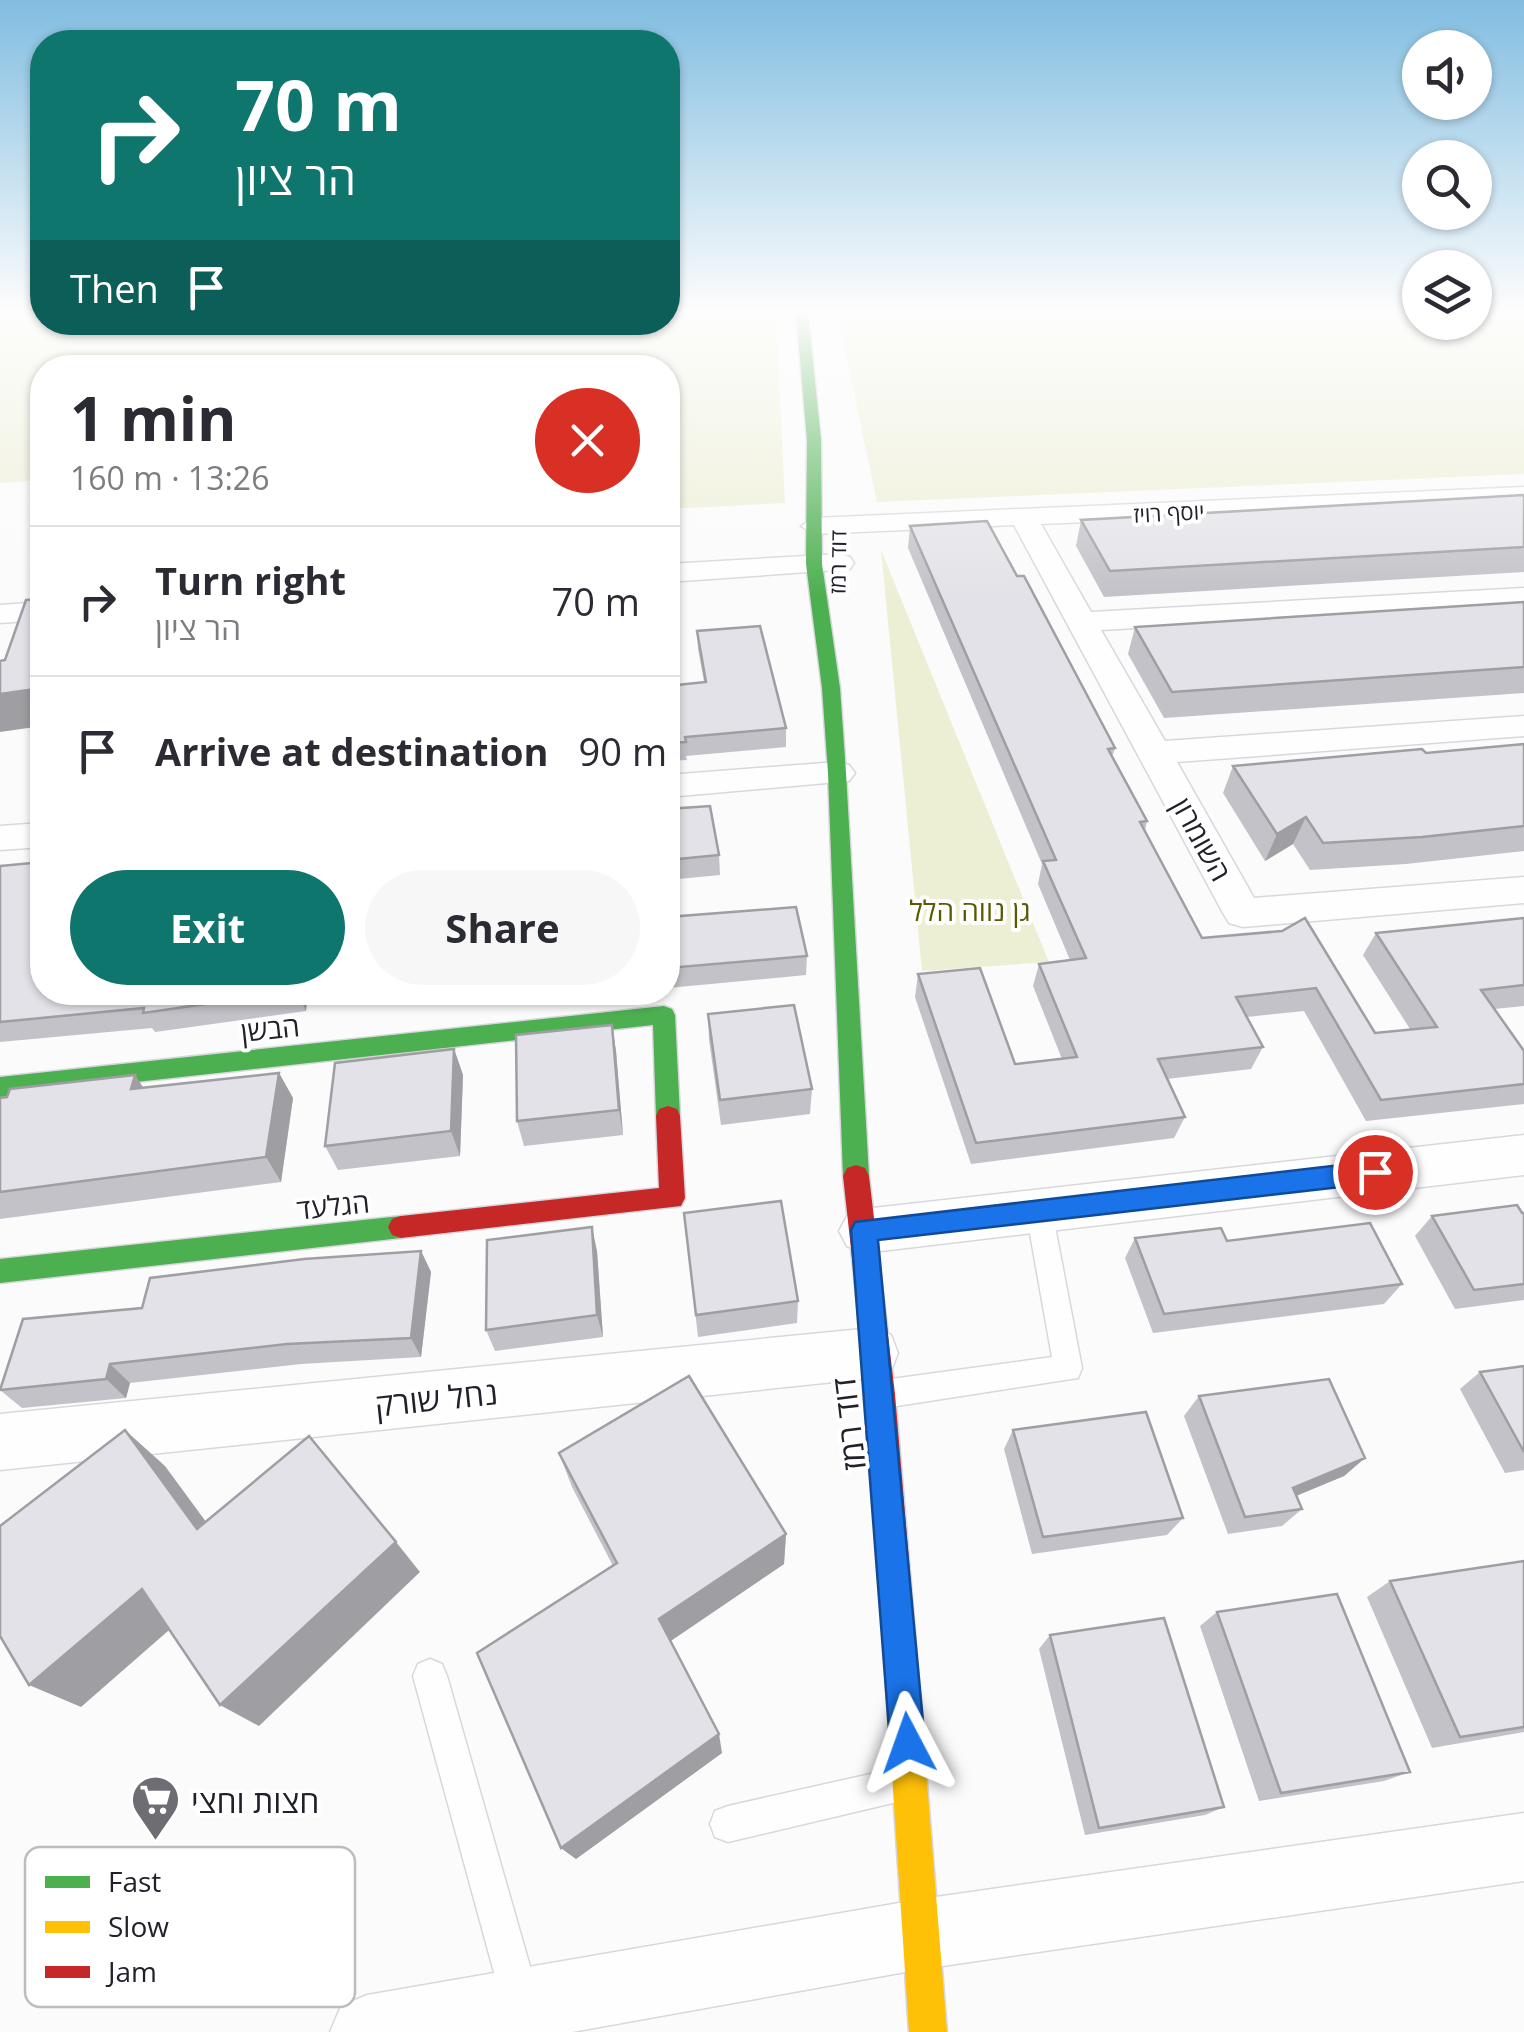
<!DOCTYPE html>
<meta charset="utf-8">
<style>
:root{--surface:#fff;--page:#f7f7f7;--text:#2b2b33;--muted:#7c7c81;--line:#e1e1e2;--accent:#0f766e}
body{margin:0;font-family:"Open Sans",Heebo,sans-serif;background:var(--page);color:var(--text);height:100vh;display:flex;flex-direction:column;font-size:38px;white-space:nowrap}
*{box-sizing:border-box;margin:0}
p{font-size:32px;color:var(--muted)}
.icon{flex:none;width:55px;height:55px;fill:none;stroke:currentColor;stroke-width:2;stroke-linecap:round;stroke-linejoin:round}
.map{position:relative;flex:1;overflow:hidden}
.drawer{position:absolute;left:30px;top:355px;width:650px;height:650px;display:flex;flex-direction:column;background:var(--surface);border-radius:40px;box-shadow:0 2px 8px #0004}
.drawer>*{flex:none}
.guide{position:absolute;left:30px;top:30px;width:650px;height:305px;border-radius:40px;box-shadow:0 2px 8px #0004;background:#0f766e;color:#fff;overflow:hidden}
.controls{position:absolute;left:1402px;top:30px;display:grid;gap:20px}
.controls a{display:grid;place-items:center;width:90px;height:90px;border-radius:50%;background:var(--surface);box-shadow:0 2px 8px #0004;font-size:50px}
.pin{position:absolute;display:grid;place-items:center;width:85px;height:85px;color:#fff;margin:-42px;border:5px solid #fff;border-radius:50%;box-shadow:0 2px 10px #0007}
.me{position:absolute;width:110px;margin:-55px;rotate:356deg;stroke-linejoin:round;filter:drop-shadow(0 0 8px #0008)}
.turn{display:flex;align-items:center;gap:35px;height:210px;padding:0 40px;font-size:45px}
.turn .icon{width:130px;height:130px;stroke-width:2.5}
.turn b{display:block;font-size:70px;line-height:85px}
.then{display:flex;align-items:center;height:95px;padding:0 40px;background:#0003;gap:20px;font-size:38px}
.round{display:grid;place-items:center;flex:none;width:105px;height:105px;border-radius:52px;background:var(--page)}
.head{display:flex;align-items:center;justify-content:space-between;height:170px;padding:0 40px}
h1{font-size:60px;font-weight:700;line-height:75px}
.cta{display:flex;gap:20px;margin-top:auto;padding:20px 40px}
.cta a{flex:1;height:115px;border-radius:60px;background:var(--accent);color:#fff;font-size:40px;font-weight:700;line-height:115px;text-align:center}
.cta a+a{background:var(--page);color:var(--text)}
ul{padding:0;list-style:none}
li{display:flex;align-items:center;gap:30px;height:150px;padding:0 40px;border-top:2px solid var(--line)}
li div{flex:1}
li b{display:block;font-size:38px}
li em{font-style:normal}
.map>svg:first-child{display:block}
.green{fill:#edefd5}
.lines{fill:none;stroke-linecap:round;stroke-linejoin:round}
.lane-casing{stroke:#d9d7de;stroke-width:3}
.street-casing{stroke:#d9d7de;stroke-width:3}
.fast-casing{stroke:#d9d7de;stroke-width:3}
.slow-casing{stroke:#d9d7de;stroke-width:3}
.jam-casing{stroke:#d9d7de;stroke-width:3}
.lane{fill:#fefefe;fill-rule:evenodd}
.street{fill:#fefefe;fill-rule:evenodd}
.fast{fill:#4caf50;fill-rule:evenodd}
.slow{fill:#ffc107;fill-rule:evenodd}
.jam{fill:#c62828;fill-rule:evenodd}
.wall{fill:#c3c2c8}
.shaded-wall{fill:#9f9ea2}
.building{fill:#e3e2e8;stroke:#9f9ea2;stroke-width:2.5}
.route{fill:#1a73e8;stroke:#114b97;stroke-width:2.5}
.labels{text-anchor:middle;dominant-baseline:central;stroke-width:8;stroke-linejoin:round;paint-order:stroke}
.far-street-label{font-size:22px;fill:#23202b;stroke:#fff}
.street-label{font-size:28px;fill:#23202b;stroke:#fff}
.park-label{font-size:28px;fill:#585b02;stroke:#fff}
.near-street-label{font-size:32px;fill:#23202b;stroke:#fff}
.near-poi-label{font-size:32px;fill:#23202b;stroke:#fff;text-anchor:start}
.key{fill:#fff;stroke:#bdbcbf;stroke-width:2.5}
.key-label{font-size:28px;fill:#23202b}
</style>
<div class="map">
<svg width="1524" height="2032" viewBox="0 0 1524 2032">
<rect width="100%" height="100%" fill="#fbfbfb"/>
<!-- green -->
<path class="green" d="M0,313h42v9h626v-9h108l9,190 -117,6v-141h-626v112l-42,3z
M837,313h583v9h55v-9h49v161l-647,28z
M881,550l168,412 -127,9z"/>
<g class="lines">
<defs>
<path id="lane" d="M1039,1200l9,3 4,8 30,157 -4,10 -194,30 -10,-4 -4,-10 4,-10 10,-4 168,-23 -26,-146 4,-8z
M430,1659l12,5 5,12 92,322 -5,14 -14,5 -14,-5 -5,-14 -88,-322 5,-12z
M897,1768l12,5 5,12 -5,12 -12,5 -169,40 -13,-5 -5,-13 5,-13 13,-5z"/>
<path id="street" d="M1524,487v16l-483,21 50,88 433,-24v18l-423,24 64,111 359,-25v20l-347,26 77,136 270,-21v26l-281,24 -14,-4 -6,-10 -209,-388 -199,9 -14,-8 14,-8z
M840,554l10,3 4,6 -4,6 -182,13v-18z
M42,602v18l-42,3v-18z
M837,762l12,3 6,8 -6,8 -181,16v-22z
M42,823v24l-42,3v-24z
M1524,1135v40l-660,78 -17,-7 -8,-15 8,-15 17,-7z
M872,1328l19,7 7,18 -7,18 -19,7 -872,92v-56z
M1524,1813v68l-602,88 -350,63h-242l11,-26 26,-11 555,-96z"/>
<path id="fast" d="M796,313h12l13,127 1,124 18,124 6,85 23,403 -4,8 -9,3 -9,-3 -4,-8 -15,-403 -6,-85 -16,-124 1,-124z
M664,1006l8,3 3,6 5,101 -3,7 -9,3 -9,-3 -3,-7 -3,-91 -653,72v-20z
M401,1216l9,3 4,8 -4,8 -9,3 -401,45v-24z"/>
<path id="slow" d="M897,1593l11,5 5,11 34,423h-38l-28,-423 5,-11z"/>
<path id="jam" d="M668,1106l9,3 3,7 5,82 -4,8 -280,32 -9,-3 -4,-8 4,-8 9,-3 258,-28 -3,-72 3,-7z
M856,1165l9,3 4,8 26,218 18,215 -5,11 -11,5 -11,-5 -5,-11 -14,-215 -24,-218 4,-8z"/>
</defs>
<!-- lane casing -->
<use href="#lane" class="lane-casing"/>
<!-- street casing -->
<use href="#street" class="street-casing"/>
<!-- fast casing -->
<use href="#fast" class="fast-casing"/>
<!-- slow casing -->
<use href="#slow" class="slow-casing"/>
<!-- jam casing -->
<use href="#jam" class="jam-casing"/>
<!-- lane -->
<use href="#lane" class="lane"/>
<!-- street -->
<use href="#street" class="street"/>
<!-- fast -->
<use href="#fast" class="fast"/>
<!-- slow -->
<use href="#slow" class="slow"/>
<!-- jam -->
<use href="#jam" class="jam"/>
</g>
<!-- wall -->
<path class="wall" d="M1524,495v77l-420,25 -28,-51 5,-26z
M910,526l107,50 98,172 -3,9 35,64 -2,9 57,108 80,-7 93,102 35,-4 -47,-74 13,-22 148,-15v88l-30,3 30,42v53l-158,17 -62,-110 -57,6 16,30 -12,22 -84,10 18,38 -11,21 -203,26 -56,-167 3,-23 97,90 47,-5 -29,-73 6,-22 31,-4 -32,-76 4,-20 -134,-316z
M1524,602v91l-360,25 -36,-64 7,-27z
M697,631l89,97v19l-100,9 1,4 -19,1v-76l36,-3 -6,-33z
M1524,744v107l-118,13 -96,6 -17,-26 -28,17 -42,-68 10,-27 193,-13z
M668,809l51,46 1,20 -52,5z
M0,866l42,126h266l-2,19 -151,21 -3,-4 -152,14z
M668,917l139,39 -1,19 -138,13z
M351,992h268l-116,11 -3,-10 -144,12z
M708,1014l104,75 -2,25 -89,11 -12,-85z
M612,1025l4,26 7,84 -99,11 -7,-25z
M454,1049l9,26 -3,81 -122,14 -13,-24z
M279,1073l14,25 -12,84 -281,37v-121l135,-23 8,13z
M684,1213l114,88 -1,22 -99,14z
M1524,1213v87l-69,9 -40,-73 17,-20z
M1135,1238l92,3 175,43 -18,20 -231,29 -28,-75z
M421,1251l10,21 -10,85 -120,7 -171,19 -4,15 -104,10 -22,-18v-3l142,-79z
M597,1251l6,86 -108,14 -9,-21z
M1524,1366v104l-19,3 -45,-84 20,-17z
M1199,1396l166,62 -21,18 -48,20 6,13 -20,17 -54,8 -44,-118z
M1013,1430l170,88 -16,17 -135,19 -28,-105z
M559,1453l227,81 -2,30 -113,77 51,112 -146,106 -15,-11 52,-282 -41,-79z
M1524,1561v171l-92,16 -65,-151 23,-16z
M1217,1612l193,160 -26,9 -125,20 -59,-175z
M1050,1635l174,172 -19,8 -120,20 -46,-186z"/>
<!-- shaded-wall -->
<path class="shaded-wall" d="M42,688v38l-42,6v-38z
M1306,817l-13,27 -28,17 12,-27z
M297,992h11l-2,19z
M612,1025l4,26 7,84 -4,-25z
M454,1049l9,26 -3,81 -9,-25z
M279,1073l14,25 -12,84 -15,-25z
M135,1075l17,26 -21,-12z
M592,1227l5,24 6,86 -6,-22z
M421,1251l10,21 -10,85 -10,-19z
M110,1364l20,19 -4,15 -20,-19z
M125,1430l40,36 69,94 -37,-31z
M1365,1458l-21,18 -70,29 19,-17z
M786,1534l-2,30 -118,80 -7,-25z
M396,1542l24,30 -161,154 -39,-21z
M142,1589l42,28 -103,90 -52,-22z
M719,1734l3,19 -146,106 -15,-11z"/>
<!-- building -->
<path class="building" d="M1524,495v52l-414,24 -29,-51z
M987,521l30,55h7l91,172 -7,1 39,72 -7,1 62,116 80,-7 23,-13 70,115 62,-6 -61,-94 148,-15v67l-43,5 43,61v33l-143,16 -65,-112 -80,9 27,50 -105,12 27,58 -209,26 -58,-169 62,-6 35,96 62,-7 -38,-93 47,-6 -43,-97 13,-1 -146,-334z
M42,599v89l-42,6v-33l5,-1 21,-60z
M1524,602v65l-352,25 -37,-65z
M760,626l26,102 -101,9 1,5 -18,1v-57l38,-4 -9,-51z
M1524,744v82l-102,11 -99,6 -17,-26 -29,17 -44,-68 189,-17 4,4z
M710,806l9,49 -51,5v-51z
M42,862v130h247l-146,21 1,-5 -144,14v-156z
M796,907l11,49 -139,12v-51z
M794,1005l18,84 -92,11 -12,-86z
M612,1025l7,85 -102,11 -1,-86z
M454,1049l-3,82 -126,15 10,-83z
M279,1073l-13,84 -266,35v-94l7,-1 3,-8 125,-14 -4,14z
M781,1201l17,100 -102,14 -12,-102z
M1517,1205l5,8h2v71l-50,6 -42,-74z
M1370,1223l32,61 -238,30 -29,-76 86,-10 6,13z
M592,1227l5,88 -111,15 1,-90z
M421,1251l-10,87 -124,6 -177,20 -4,15 -106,11 23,-71 119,-11 8,-30 154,-19z
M1524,1366v86l-44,-80z
M689,1376l97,158 -127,85 60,115 -158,114 -84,-195 140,-90 -58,-110z
M1329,1379l36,79 -72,30 9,21 -57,8 -46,-121z
M1146,1412l37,106 -140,19 -30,-107z
M125,1430l72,99 112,-93 87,106 -176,163 -78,-116 -113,96 -29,-49v-110z
M1524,1561v166l-64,10 -70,-156z
M1337,1594l73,178 -129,21 -64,-181z
M1164,1618l60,189 -125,21 -49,-193z"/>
<!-- sky -->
<linearGradient id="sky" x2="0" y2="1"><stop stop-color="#81bde1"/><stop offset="0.52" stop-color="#fdfdfd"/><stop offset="1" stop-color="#fdfdfd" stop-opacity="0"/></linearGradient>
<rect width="1524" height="597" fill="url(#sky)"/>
<!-- route -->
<path class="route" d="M1375,1161l9,3 4,8 -4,8 -9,3 -497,57 47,503 -5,12 -12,5 -13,-5 -5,-12 -39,-513 4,-8z"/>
<!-- icons -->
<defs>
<symbol id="supermarket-pin" viewBox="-11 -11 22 30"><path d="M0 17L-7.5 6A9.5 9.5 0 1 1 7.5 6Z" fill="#6f6d74" stroke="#fff"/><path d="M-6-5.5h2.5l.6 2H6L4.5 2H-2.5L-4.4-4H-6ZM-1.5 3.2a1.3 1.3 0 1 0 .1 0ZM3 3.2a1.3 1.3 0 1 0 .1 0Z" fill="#fff"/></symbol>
</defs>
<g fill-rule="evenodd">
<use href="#supermarket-pin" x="128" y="1772" width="55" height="75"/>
</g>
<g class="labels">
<!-- far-street labels -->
<g class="far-street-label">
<text transform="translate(1169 512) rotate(-3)">יוסף רויז</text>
<text transform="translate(837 562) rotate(-89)">דוד רמז</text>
</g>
<!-- street labels -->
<g class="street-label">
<text transform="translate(1202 839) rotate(61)">השומרון</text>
<text transform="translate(270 1028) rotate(-6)">הבשן</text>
<text transform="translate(333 1205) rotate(-6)">הגלעד</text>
</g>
<!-- park labels -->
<g class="park-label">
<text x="970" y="910">גן נווה הלל</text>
</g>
<!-- near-street labels -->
<g class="near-street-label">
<text transform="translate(436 1398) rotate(-6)">נחל שורק</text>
<text transform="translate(848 1424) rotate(-97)">דוד רמז</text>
</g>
<!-- near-poi labels -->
<g class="near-poi-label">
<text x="191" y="1800">חצות וחצי</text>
</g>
</g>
<!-- legend -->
<rect x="25" y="1847" width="330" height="160" rx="15" class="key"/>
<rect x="45" y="1876" width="45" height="12" fill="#4caf50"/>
<rect x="45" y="1921" width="45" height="12" fill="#ffc107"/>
<rect x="45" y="1966" width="45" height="12" fill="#c62828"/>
<g class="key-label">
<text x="108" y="1892">Fast</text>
<text x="108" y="1937">Slow</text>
<text x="108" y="1982">Jam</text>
</g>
</svg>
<div class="controls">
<a><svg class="icon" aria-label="sound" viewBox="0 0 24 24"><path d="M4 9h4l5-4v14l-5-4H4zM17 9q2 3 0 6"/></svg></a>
<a><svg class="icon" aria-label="search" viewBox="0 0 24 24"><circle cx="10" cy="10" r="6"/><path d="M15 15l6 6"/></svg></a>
<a><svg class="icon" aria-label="layers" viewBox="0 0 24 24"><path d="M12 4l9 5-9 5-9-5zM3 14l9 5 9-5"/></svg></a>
</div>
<div class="pin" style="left:1375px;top:1172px;background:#d93025"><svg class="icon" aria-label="arrive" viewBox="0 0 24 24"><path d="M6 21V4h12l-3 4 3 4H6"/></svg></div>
<svg class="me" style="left:908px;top:1743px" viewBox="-20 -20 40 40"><path d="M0-17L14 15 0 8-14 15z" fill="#1a73e8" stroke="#fff" stroke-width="4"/></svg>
<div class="guide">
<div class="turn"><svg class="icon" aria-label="right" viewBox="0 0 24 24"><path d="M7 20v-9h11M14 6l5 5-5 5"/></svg><div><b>70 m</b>הר ציון</div></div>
<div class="then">Then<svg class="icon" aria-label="arrive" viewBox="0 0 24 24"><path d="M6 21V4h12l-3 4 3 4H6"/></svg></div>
</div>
<section class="drawer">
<div class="head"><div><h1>1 min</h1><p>160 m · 13:26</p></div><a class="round" style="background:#d93025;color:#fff"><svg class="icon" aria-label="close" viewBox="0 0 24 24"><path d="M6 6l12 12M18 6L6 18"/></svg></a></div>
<ul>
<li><svg class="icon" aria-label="right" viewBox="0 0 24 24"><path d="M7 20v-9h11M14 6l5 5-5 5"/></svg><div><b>Turn right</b><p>הר ציון</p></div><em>70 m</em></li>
<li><svg class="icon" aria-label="arrive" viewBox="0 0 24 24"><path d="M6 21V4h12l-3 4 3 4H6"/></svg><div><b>Arrive at destination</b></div><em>90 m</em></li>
</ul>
<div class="cta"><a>Exit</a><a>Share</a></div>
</section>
</div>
